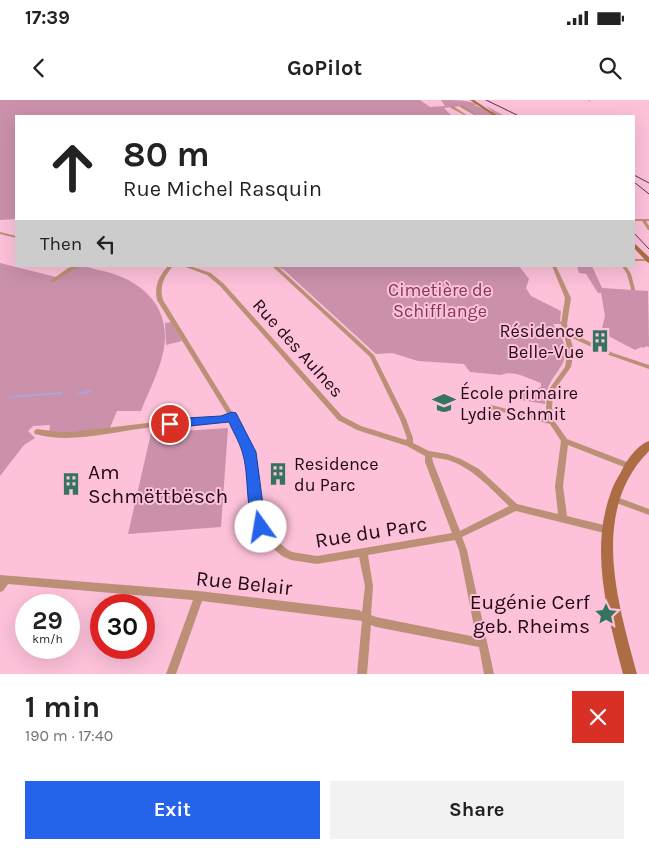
<!DOCTYPE html>
<meta charset="utf-8">
<style>
:root{--surface:#fff;--page:#f2f2f2;--text:#222;--muted:#767676;--accent:#2563eb}
body{margin:0;font-family:Karla,sans-serif;background:var(--page);color:var(--text);height:100vh;display:flex;flex-direction:column;font-size:19px;white-space:nowrap}
*{box-sizing:border-box;margin:0}
p{font-size:16px;color:var(--muted)}
.icon{flex:none;width:28px;height:28px;fill:none;stroke:currentColor;stroke-width:2;stroke-linecap:round;stroke-linejoin:round}
.map{position:relative;height:574px;overflow:hidden}
.drawer{display:flex;flex-direction:column;background:var(--surface);flex:1}
.drawer>*{flex:none}
.top-card{position:absolute;left:15px;top:15px;width:620px;height:152px;border-radius:0px;box-shadow:0 5px 20px #0002;background:#fff;color:var(--text);overflow:hidden}
.speed{position:absolute;left:15px;top:494px;display:flex;gap:10px;font-size:25px;font-weight:700;text-align:center}
.speed>*{display:grid;place-content:center;width:65px;height:65px;border-radius:50%;background:var(--surface);box-shadow:0 5px 20px #0002;line-height:1}
.speed small{font-size:12px;font-weight:400}
.speed .limit{border:8px solid #d22;background:#fff;color:#111}
.pin{position:absolute;display:grid;place-items:center;width:42px;height:42px;color:#fff;margin:-21px;border:2px solid #fff;border-radius:50%;box-shadow:0 1px 5px #0007}
.me{position:absolute;width:55px;margin:-28px;rotate:347deg;stroke-linejoin:round;filter:drop-shadow(0 0 4px #0008)}
.turn{display:flex;align-items:center;gap:18px;height:105px;padding:0 25px;font-size:22px}
.turn .icon{width:65px;height:65px;stroke-width:2.5}
.turn b{display:block;font-size:35px;line-height:42px}
.then{display:flex;align-items:center;height:48px;padding:0 25px;background:#0003;gap:10px;font-size:19px}
.round{display:grid;place-items:center;flex:none;width:52px;height:52px;border-radius:0px;background:var(--page)}
.overview{display:flex;align-items:center;justify-content:space-between;height:85px;padding:0 25px}
h1{font-size:30px;font-weight:700;line-height:38px}
.primary-button{display:flex;gap:10px;margin-top:auto;padding:10px 25px}
.primary-button a{flex:1;height:58px;border-radius:0px;background:var(--accent);color:#fff;font-size:20px;font-weight:700;line-height:58px;text-align:center}
.primary-button a+a{background:var(--page);color:var(--text)}
.status{display:flex;justify-content:space-between;align-items:center;height:35px;padding:0 25px;background:var(--surface);direction:ltr}
.status svg{height:14px;fill:currentColor}
header{display:flex;justify-content:space-between;align-items:center;height:65px;padding:0 25px;background:var(--surface);font-size:22px;font-weight:700}
.map>svg:first-child{display:block}
.green{fill:#cb91aa}
.lines{fill:none;stroke-linecap:round;stroke-linejoin:round}
.stream-far1{stroke:#ada3dd;stroke-width:1}
.stream{stroke:#ada3dd;stroke-width:2}
.street{fill:#bc9076;fill-rule:evenodd}
.secondary{fill:#ac6d45;fill-rule:evenodd}
.rail{stroke:#583646;stroke-width:1}
.route{fill:#2563eb;stroke:#184099}
.labels{text-anchor:middle;dominant-baseline:central;stroke-width:4;stroke-linejoin:round;paint-order:stroke}
.park-label{font-size:18px;fill:#82365c;stroke:#fdc1da}
.poi-label{font-size:18px;fill:#210814;stroke:#fdc1da;text-anchor:start}
.street-label{font-size:18px;fill:#210814;stroke:#fdc1da}
.near-poi-label{font-size:21px;fill:#210814;stroke:#fdc1da;text-anchor:start}
.near-street-label{font-size:21px;fill:#210814;stroke:#fdc1da}
</style>
<div class="status"><b>17:39</b><svg viewBox="0 0 49 12"><path d="M0 12V9h3v3zM5 12V6h3v6zM10 12V3h3v9zM15 12V0h3v12zM26 1h20v11H26zM47 4h2v5h-2z"/></svg></div>
<header><svg class="icon" aria-label="back" viewBox="0 0 24 24"><path d="M15 5l-7 7 7 7"/></svg>GoPilot<svg class="icon" aria-label="search" viewBox="0 0 24 24"><circle cx="10" cy="10" r="6"/><path d="M15 15l6 6"/></svg></header>
<div class="map">
<svg width="649" height="574" viewBox="0 0 649 574">
<rect width="100%" height="100%" fill="#fdc1da"/>
<!-- green -->
<path class="green" d="M0,0h420l10,7 15,-1 -4,-6c12,0 25,0 37,4l-4,1 19,7 -7,-6 19,10h-27l-16,-10 -18,2 8,8h-436v103l-16,1z
M0,163l56,14c8,-3 17,-10 25,-11 5,0 12,3 18,4 35,7 67,29 66,68 -1,25 -15,50 -24,73h-24l-8,19 -60,5 1,-10 -17,1 -5,5 7,7 -11,7 -24,31z
M276,166h243l10,13 -3,9 5,8 30,15 -1,10 2,1v2h-9c32,43 -8,43 -8,80l-24,-4 -1,-6 21,-7v-4c-11,-4 -29,-14 -40,-8l-31,-3 -6,-8 -46,-3 -26,-8 -16,1 -92,-84z
M577,166h15l10,22 46,3 1,56 -3,-1 -2,2 -3,-1 -6,3 -34,-18 4,-16 -4,-23h-3l-12,-19 -7,-1z
M171,222l11,19 -16,4 -1,-22z
M228,328l-7,99 -93,7 23,-101z"/>
<g class="lines">
<!-- stream-far1 -->
<path class="stream-far1" d="M588,0l2,1"/>
<!-- stream -->
<path class="stream" d="M78,294l13,-3
M10,297l51,-4"/>
<!-- street -->
<path class="street" d="M460,5h2l16,11h-2l-16,-9z
M451,6h2l15,10h-2l-15,-8z
M634,119h15v2h-3l3,5v4h-1l-6,-9h-8z
M0,132l16,4v2l-16,-4z
M634,159h13l2,1 -2,1h-13z
M74,166h7l-9,4 -18,12h-4v-1l18,-13z
M168,166h5c-9,11 -14,20 -10,34l77,125 13,27 7,53 5,21 5,9 18,15 4,2 25,4 135,-23 -27,-71v-6l-18,-10 -50,-16 -19,-10 -118,-134 -13,-11 -24,-9h7l21,7 13,11 118,132 19,10 45,14 1,-2 -7,-19 -30,-62 -98,-91h5l97,89 32,64 7,19v5l16,8 18,3 14,5 18,10 38,35 41,10 -3,-28 6,-45 -11,-17 -59,-15h-2l-1,-2 1,-2h2l57,14 -2,-11 1,-16 18,-25 3,-16 -7,-27 4,-26 -13,-32h4l15,32 -4,26 2,8 44,21 36,12v4l-40,-14 -39,-18 4,14 -3,16 -18,25 -1,16 3,14 12,17 65,25 1,2 -1,2 -3,1 -61,-24 -5,41 4,30 41,10 3,1 1,3 -1,3 -3,1 -92,-23 -54,26 5,13 27,124h-10l-5,-27 -103,-20 -5,-2 -4,49h-10l5,-53 -160,-20 -26,73h-10l27,-74 -185,-16 -5,7 -3,1v-17l199,16 160,19 3,2 3,-26 -6,-29 -42,7 -26,-4 -9,-4 -18,-15 -7,-14 -5,-22 -7,-53 -15,-32 -7,2c-26,2 -52,3 -77,6 -36,4 -75,16 -111,6l-1,-2 1,-2 2,-1 23,3h12l84,-10 66,-4 6,-3 -71,-115c-3,-14 2,-24 11,-34zM432,357c5,1 11,2 16,3 25,8 43,29 61,46l-49,25 -27,-69zM455,440l4,10 17,87 -100,-20 -5,-2 2,-29 -5,-31z
M622,166h4l5,8 4,15v1h-4v-1l-4,-15z
M614,396l35,13v6l-38,-14 -1,-2 1,-2z"/>
<!-- secondary -->
<path class="secondary" d="M470,0h4l24,16h-4z
M634,143l15,14v6l-2,-1 -13,-14z
M649,341v10c-60,60 -31,152 -12,223h-14c-15,-58 -34,-123 -12,-182 2,-7 6,-13 10,-20 5,-11 16,-27 28,-31z"/>
<!-- rail -->
<path class="rail" d="M486,0l33,16
M634,75l15,8
M634,82l15,12
M634,133l15,16"/>
</g>
<!-- route -->
<path class="route" d="M232,312l4,1 20,39 7,53 5,22 -2,5 -5,2 -5,-2c-12,-26 -6,-57 -14,-81 -3,-10 -9,-19 -13,-29l-59,6 -4,-1 -2,-3 2,-3 4,-2 51,-3z"/>
<!-- icons -->
<defs>
<symbol id="building-bare" viewBox="-9 -9 18 18"><path d="M-4-6H4V6H1V3H-1V6H-4ZM-2.5-4.3h1.7v1.8h-1.7ZM.8-4.3h1.7v1.8H.8ZM-2.5-1h1.7V.8h-1.7ZM.8-1h1.7V.8H.8Z" fill="#347361" stroke="#fdc1da" stroke-width="2.5" paint-order="stroke"/></symbol>
<symbol id="school-bare" viewBox="-9 -9 18 18"><path d="M0-5L7-2L0 1L-7-2ZM-4 1L0 2.5L4 1V4Q0 6-4 4Z" fill="#347361" stroke="#fdc1da" stroke-width="2.5" paint-order="stroke"/></symbol>
<symbol id="sight-bare" viewBox="-9 -9 18 18"><path d="M0-6L1.8-2.2L6-1.7L2.9 1.2L3.7 5.4L0 3.3L-3.7 5.4L-2.9 1.2L-6-1.7L-1.8-2.2Z" fill="#347361" stroke="#fdc1da" stroke-width="2.5" paint-order="stroke"/></symbol>
</defs>
<g fill-rule="evenodd">
<use href="#building-bare" x="584" y="225" width="32" height="32"/>
<use href="#school-bare" x="428" y="287" width="32" height="32"/>
<use href="#building-bare" x="262" y="358" width="32" height="32"/>
<use href="#building-bare" x="55" y="368" width="32" height="32"/>
<use href="#sight-bare" x="590" y="498" width="32" height="32"/>
</g>
<g class="labels">
<!-- park labels -->
<g class="park-label">
<text x="440" y="190">Cimetière de<tspan x="440" dy="21">Schifflange</tspan></text>
</g>
<!-- poi labels -->
<g class="poi-label">
<text x="584" y="231" text-anchor="end">Résidence<tspan x="584" dy="21">Belle-Vue</tspan></text>
<text x="460" y="293">École primaire<tspan x="460" dy="21">Lydie Schmit</tspan></text>
<text x="294" y="364">Residence<tspan x="294" dy="21">du Parc</tspan></text>
</g>
<!-- street labels -->
<g class="street-label">
<text transform="translate(298 248) rotate(48)">Rue des Aulnes</text>
</g>
<!-- near-poi labels -->
<g class="near-poi-label">
<text x="88" y="372">Am<tspan x="88" dy="24">Schmëttbësch</tspan></text>
<text x="590" y="502" text-anchor="end">Eugénie Cerf<tspan x="590" dy="24">geb. Rheims</tspan></text>
</g>
<!-- near-street labels -->
<g class="near-street-label">
<text transform="translate(371 432) rotate(-9)">Rue du Parc</text>
<text transform="translate(244 483) rotate(6)">Rue Belair</text>
</g>
</g>
</svg>
<div class="speed"><div>29<small>km/h</small></div><div class="limit">30</div></div>
<div class="pin" style="left:170px;top:324px;background:#d93025"><svg class="icon" aria-label="arrive" viewBox="0 0 24 24"><path d="M6 21V4h12l-3 4 3 4H6"/></svg></div>
<svg class="me" style="left:261px;top:427px" viewBox="-20 -20 40 40"><circle r="19" fill="#fff"/><path d="M0-13L10 11 0 6-10 11z" fill="#2563eb"/></svg>
<div class="top-card">
<div class="turn"><svg class="icon" aria-label="ahead" viewBox="0 0 24 24"><path d="M12 20V5M6 11l6-6 6 6"/></svg><div><b>80 m</b>Rue Michel Rasquin</div></div>
<div class="then">Then<svg class="icon" aria-label="left" viewBox="0 0 24 24"><path d="M17 20v-9H6M10 6l-5 5 5 5"/></svg></div>
</div>
</div>
<section class="drawer">
<div class="overview"><div><h1>1 min</h1><p>190 m · 17:40</p></div><a class="round" style="background:#d93025;color:#fff"><svg class="icon" aria-label="close" viewBox="0 0 24 24"><path d="M6 6l12 12M18 6L6 18"/></svg></a></div>
<div class="primary-button"><a>Exit</a><a>Share</a></div>
</section>
